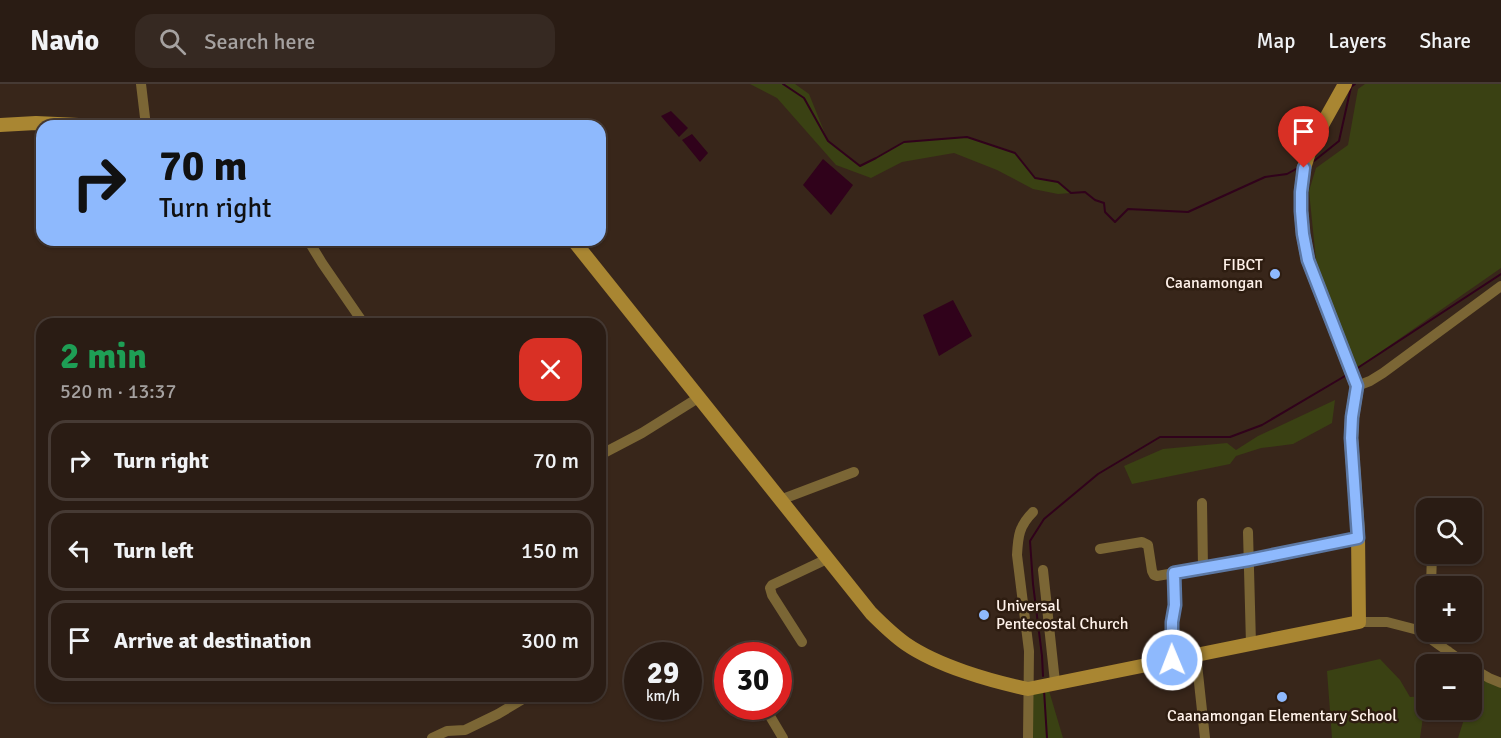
<!DOCTYPE html>
<meta charset="utf-8">
<style>
:root{--surface:#2a1c14;--page:#362922;--text:#f1f3f6;--muted:#a5a1a0;--line:#463a34}
body{margin:0;font-family:Signika,sans-serif;background:var(--page);color:var(--text);height:100vh;display:flex;flex-direction:column;font-size:22px;white-space:nowrap}
*{box-sizing:border-box;margin:0}
p{font-size:20px;color:var(--muted)}
.icon{flex:none;width:33px;height:33px;fill:none;stroke:currentColor;stroke-width:2;stroke-linecap:round;stroke-linejoin:round}
.map{position:relative;flex:1;overflow:hidden}
.side{position:absolute;left:36px;top:234px;width:570px;height:384px;display:flex;flex-direction:column;background:var(--surface);border-radius:18px;box-shadow:0 2px 4px #0004,0 0 0 2px var(--line)}
.side>*{flex:none}
.top-card{position:absolute;left:36px;top:36px;width:570px;height:126px;border-radius:18px;box-shadow:0 2px 4px #0004,0 0 0 2px var(--line);background:#8eb9fd;color:#111;overflow:hidden}
.tools{position:absolute;left:1416px;top:414px;display:grid;gap:12px}
.tools a{display:grid;place-items:center;width:66px;height:66px;border-radius:12px;background:var(--surface);box-shadow:0 2px 4px #0004,0 0 0 2px var(--line);font-size:30px}
.speed{position:absolute;left:624px;top:558px;display:flex;gap:12px;font-size:30px;font-weight:700;text-align:center}
.speed>*{display:grid;place-content:center;width:78px;height:78px;border-radius:50%;background:var(--surface);box-shadow:0 2px 4px #0004,0 0 0 2px var(--line);line-height:1}
.speed small{font-size:15px;font-weight:400}
.speed .limit{border:9px solid #d22;background:#fff;color:#111}
.pin{position:absolute;display:grid;place-items:center;width:51px;height:51px;color:#fff;margin:-62px -26px;border-radius:50% 50% 50% 0;rotate:-45deg;box-shadow:0 0 6px #0007}
.pin .icon{rotate:45deg}
.me{position:absolute;width:66px;margin:-33px;rotate:359deg;stroke-linejoin:round;filter:drop-shadow(0 0 4px #0008)}
.turn{display:flex;align-items:center;gap:21px;height:126px;padding:0 24px;font-size:27px}
.turn .icon{width:78px;height:78px;stroke-width:2.5}
.turn b{display:block;font-size:42px;line-height:51px}
.round{display:grid;place-items:center;flex:none;width:63px;height:63px;border-radius:18px;background:var(--page)}
.summary{display:flex;align-items:center;justify-content:space-between;height:102px;padding:0 24px}
h1{font-size:36px;font-weight:700;line-height:45px;color:#1e9e55}
ul{padding:0;list-style:none}
li{display:flex;align-items:center;gap:18px;height:81px;margin:0 12px 9px;padding:0 12px;border:3px solid var(--line);border-radius:18px}
li div{flex:1}
li b{display:block;font-size:22px}
li em{font-style:normal}
header{display:flex;align-items:center;gap:36px;box-sizing:border-box;height:84px;padding:0 30px;background:var(--surface);border-bottom:2px solid var(--line)}
header strong{font-size:28px}
nav{display:flex;gap:33px;margin-inline-start:auto;font-size:21px}
.search{width:420px;height:54px;background:var(--page);display:flex;align-items:center;gap:15px;box-sizing:border-box;padding:0 21px;border-radius:18px;color:var(--muted);font-size:22px}
.map>svg:first-child{display:block}
.green{fill:#3a4113}
.water{fill:#30021b}
.lines{fill:none;stroke-linecap:round;stroke-linejoin:round}
.stream{stroke:#30021b;stroke-width:2}
.street{stroke:#7b6635;stroke-width:10}
.secondary{stroke:#a98632;stroke-width:14}
.route-casing{stroke:#5c78a4;stroke-width:15}
.route{stroke:#8eb9fd;stroke-width:10}
.poi-dot{fill:#8eb9fd;stroke:#2e1d11;stroke-width:2}
.labels{text-anchor:middle;dominant-baseline:central;stroke-width:5;stroke-linejoin:round;paint-order:stroke}
.poi-label{font-size:16px;fill:#fff2ea;stroke:#2e1d11;text-anchor:end}
</style>
<header>
<strong>Navio</strong>
<div class="search"><svg class="icon" aria-label="search" viewBox="0 0 24 24"><circle cx="10" cy="10" r="6"/><path d="M15 15l6 6"/></svg>Search here</div>
<nav><a>Map</a><a>Layers</a><a>Share</a></nav>
</header>
<div class="map">
<svg width="1501" height="654" viewBox="0 0 1501 654">
<rect width="100%" height="100%" fill="#38261a"/>
<!-- green -->
<path class="green" d="M750,0h45l14,10 19,47 31,25 45,-24 63,-5 48,16 20,25 23,4 13,11 -13,1 -25,-5 -36,-19 -43,-17 -52,9 -31,16 -35,-13 -59,-67z
M1365,0h136v184l-145,101 -40,-109 -7,-69 7,-23 32,-23 10,-56z
M1335,316l-3,23 -39,21 -32,4 -25,8 -6,8 -98,20 -8,-18 39,-17 64,-6 9,7 22,-14z
M1380,575l20,21 10,17 16,-1 -6,42h-88l-5,-67z
M1473,585l28,11v58h-43l9,-28h5v-30z
M1047,600l16,54h-36l1,-49z"/>
<!-- water -->
<path class="water" d="M671,27l17,17 -9,9 -18,-21z
M692,50l16,19 -8,9 -18,-22z
M823,75l30,26 -22,30 -28,-30z
M953,216l19,36 -33,20 -16,-41z"/>
<g class="lines">
<!-- stream -->
<path class="stream" d="M783,0l21,14 24,43 32,25 16,-8 28,-16 63,-5 48,16 20,25 23,4 13,11 14,-1 10,8 9,3 1,9 10,10 13,-13 60,3 77,-35 22,-3 9,-5
M1314,77l25,-20 12,-54 4,-3
M1356,285l145,-95
M1043,592l-1,-20 -9,-72 -3,-43 14,-22 54,-45 62,-37h70l32,-12 83,-49
M1044,606l3,48"/>
<!-- street -->
<path class="street" d="M141,0l5,42
M308,156l14,23 42,61
M1357,302l13,-5 13,-8 118,-87
M600,371l42,-22 56,-35
M780,416l74,-28
M1202,419l1,65
M1248,448l3,112
M1100,465l42,-7 6,3 4,26 2,4 3,1 92,-16 109,-22
M1043,486l12,112
M1431,502l1,-32
M1359,538h28l31,8 48,34
M1418,546l8,-15
M802,558l-30,-47 -2,-7 2,-3 55,-26
M1196,571l9,83
M1172,576l-1,-38 4,-17 -1,-32
M1446,580l2,-13
M1472,584l17,10 12,5
M764,622l19,32
M432,654l15,-7 18,-1 33,-16 30,-18
M1028,654l1,-87 -12,-96c1,-19 2,-29 16,-43"/>
<!-- secondary -->
<path class="secondary" d="M0,41l36,-2 64,3
M573,156l298,373c11,11 22,22 35,31 32,22 84,37 122,45l331,-67 -1,-88 -7,-96 1,-20 5,-32 -49,-126 -5,-26 -2,-23v-19l3,-24 8,-25 33,-59"/>
</g>
<g class="lines">
<defs>
<path id="route" d="M1172,576v-38l3,-17 -1,-32 75,-13 109,-22 -7,-100 1,-21 5,-31 -49,-126 -5,-26 -2,-23v-19l3,-24"/>
</defs>
<!-- route casing -->
<use href="#route" class="route-casing"/>
<!-- route -->
<use href="#route" class="route"/>
</g>
<!-- markers -->
<g class="poi-dot">
<circle cx="1275" cy="190" r="6"/>
<circle cx="984" cy="531" r="6"/>
<circle cx="1282" cy="613" r="6"/>
</g>
<g class="labels">
<!-- poi labels -->
<g class="poi-label">
<text x="1263" y="181">FIBCT<tspan x="1263" dy="18">Caanamongan</tspan></text>
<text x="996" y="522" text-anchor="start">Universal<tspan x="996" dy="18">Pentecostal Church</tspan></text>
<text x="1282" y="632" text-anchor="middle">Caanamongan Elementary School</text>
</g>
</g>
</svg>
<div class="tools">
<a><svg class="icon" aria-label="search" viewBox="0 0 24 24"><circle cx="10" cy="10" r="6"/><path d="M15 15l6 6"/></svg></a>
<a>+</a>
<a>−</a>
</div>
<div class="speed"><div>29<small>km/h</small></div><div class="limit">30</div></div>
<div class="pin" style="left:1304px;top:84px;background:#d93025"><svg class="icon" aria-label="arrive" viewBox="0 0 24 24"><path d="M6 21V4h12l-3 4 3 4H6"/></svg></div>
<svg class="me" style="left:1172px;top:576px" viewBox="-20 -20 40 40"><circle r="17" fill="#8eb9fd" stroke="#fff" stroke-width="3"/><path d="M0-11L8 9 0 5-8 9z" fill="#fff"/></svg>
<div class="top-card">
<div class="turn"><svg class="icon" aria-label="right" viewBox="0 0 24 24"><path d="M7 20v-9h11M14 6l5 5-5 5"/></svg><div><b>70 m</b>Turn right</div></div>
</div>
<section class="side">
<div class="summary"><div><h1>2 min</h1><p>520 m · 13:37</p></div><a class="round" style="background:#d93025;color:#fff"><svg class="icon" aria-label="close" viewBox="0 0 24 24"><path d="M6 6l12 12M18 6L6 18"/></svg></a></div>
<ul>
<li><svg class="icon" aria-label="right" viewBox="0 0 24 24"><path d="M7 20v-9h11M14 6l5 5-5 5"/></svg><div><b>Turn right</b></div><em>70 m</em></li>
<li><svg class="icon" aria-label="left" viewBox="0 0 24 24"><path d="M17 20v-9H6M10 6l-5 5 5 5"/></svg><div><b>Turn left</b></div><em>150 m</em></li>
<li><svg class="icon" aria-label="arrive" viewBox="0 0 24 24"><path d="M6 21V4h12l-3 4 3 4H6"/></svg><div><b>Arrive at destination</b></div><em>300 m</em></li>
</ul>
</section>
</div>
